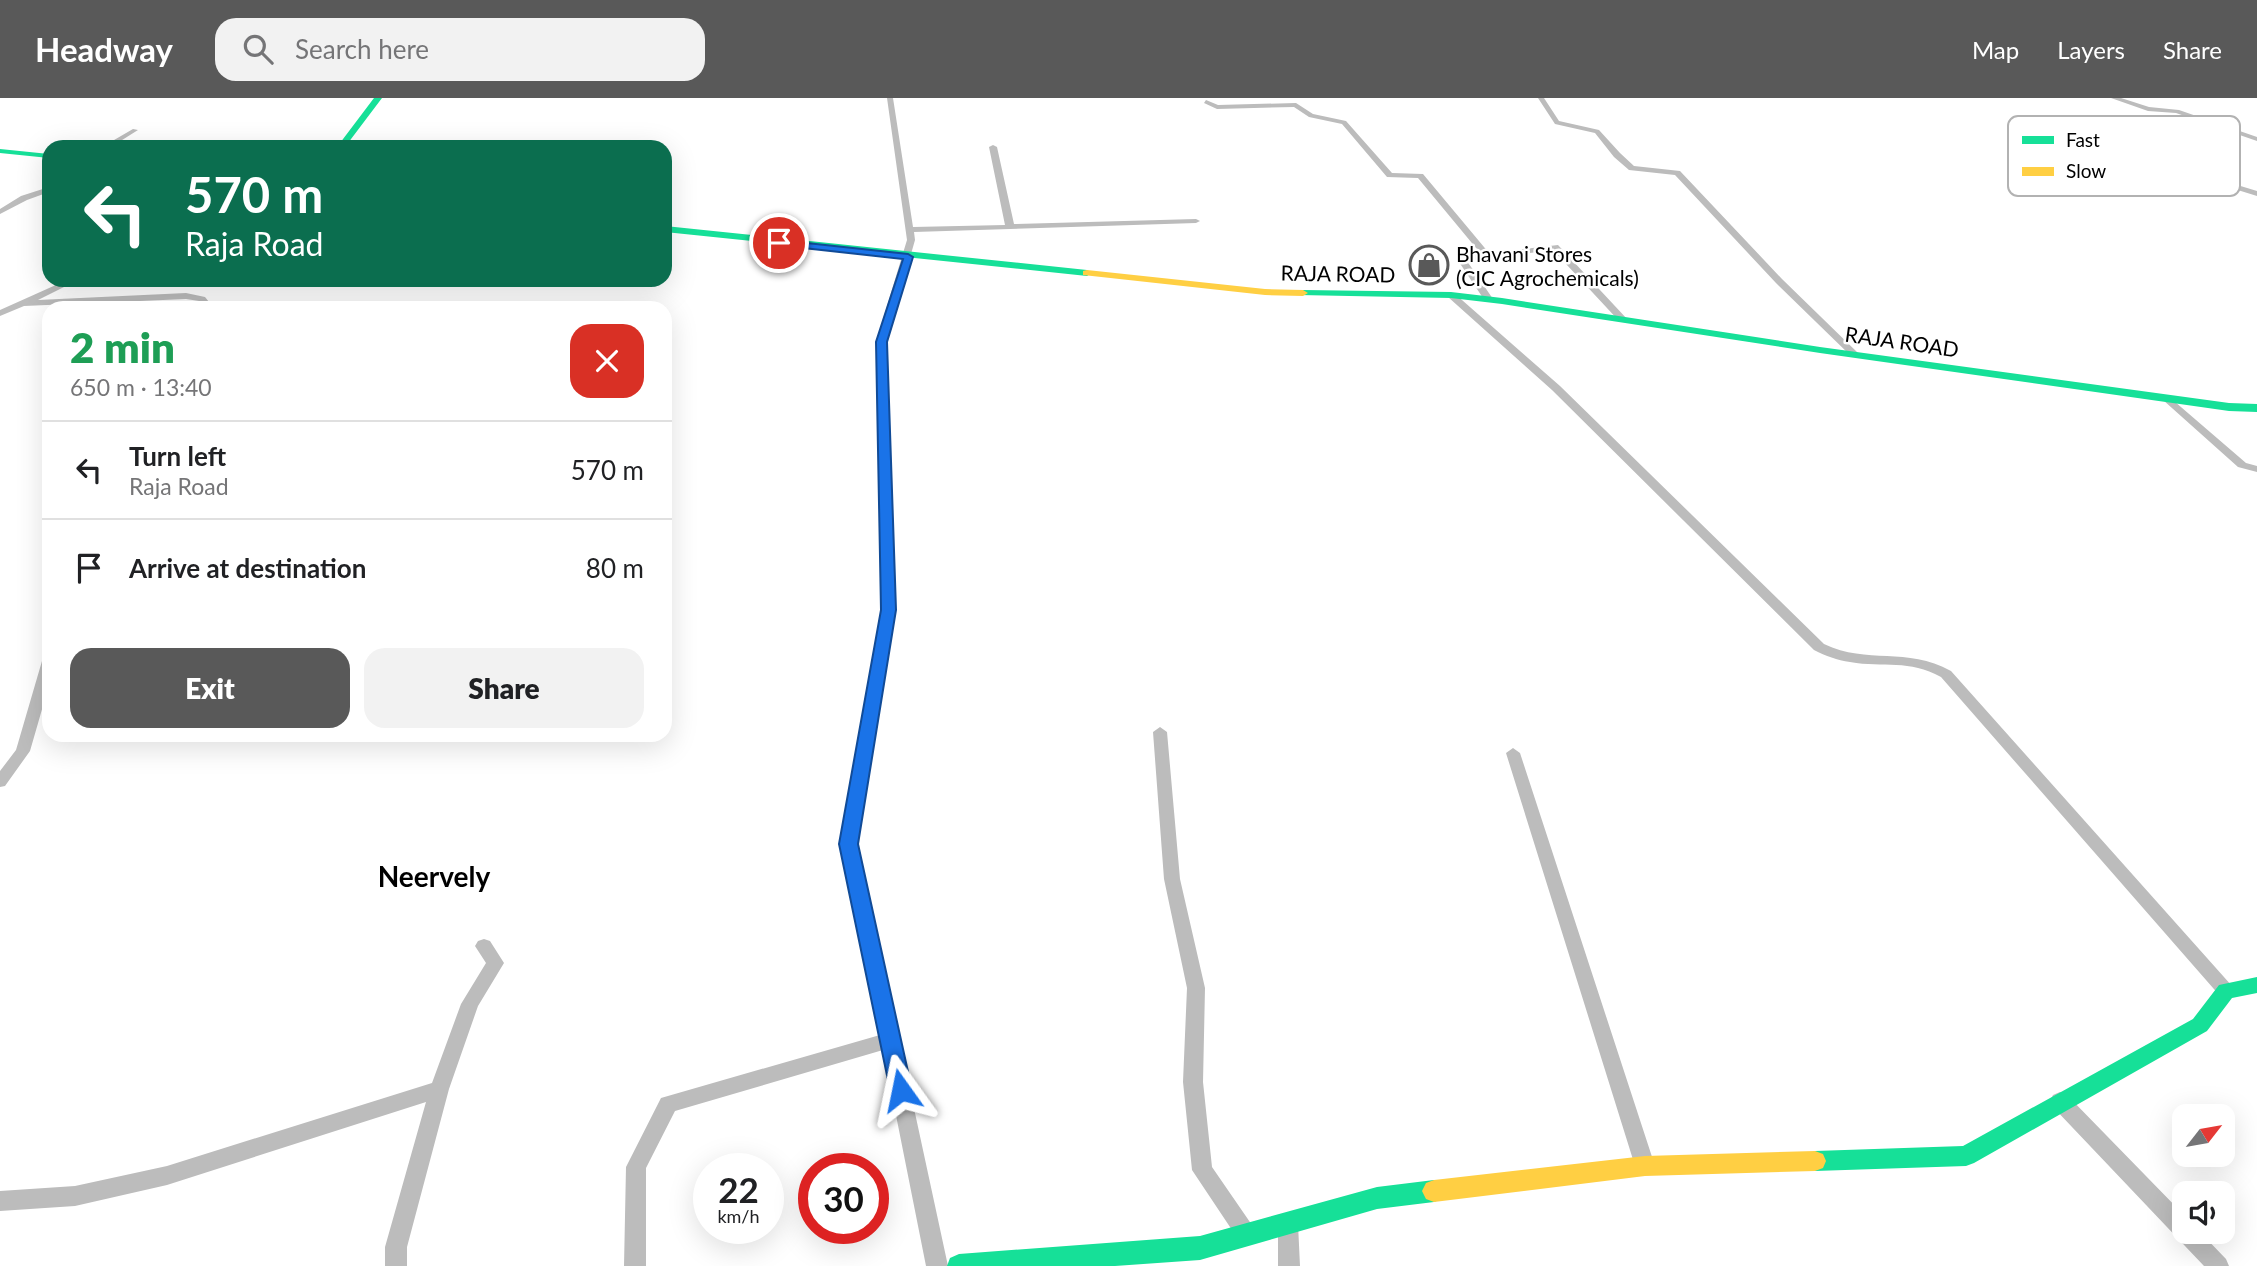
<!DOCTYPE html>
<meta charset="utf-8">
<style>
:root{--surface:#fff;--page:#f2f2f2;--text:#202124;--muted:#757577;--line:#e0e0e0;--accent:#595959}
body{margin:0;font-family:Lato,sans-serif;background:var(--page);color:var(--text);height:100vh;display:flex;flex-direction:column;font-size:26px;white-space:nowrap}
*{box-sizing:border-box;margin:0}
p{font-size:23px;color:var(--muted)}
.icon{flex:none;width:38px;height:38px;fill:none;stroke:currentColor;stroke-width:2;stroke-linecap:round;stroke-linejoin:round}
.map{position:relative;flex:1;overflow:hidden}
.side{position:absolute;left:42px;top:203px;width:630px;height:441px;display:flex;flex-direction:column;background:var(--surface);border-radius:21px;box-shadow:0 7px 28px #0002}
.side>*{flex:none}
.top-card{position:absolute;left:42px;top:42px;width:630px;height:147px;border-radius:21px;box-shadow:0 7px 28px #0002;background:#0b6e4f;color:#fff;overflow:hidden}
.needle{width:46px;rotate:59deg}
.controls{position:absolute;left:2172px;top:1006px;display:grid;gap:14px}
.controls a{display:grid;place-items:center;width:63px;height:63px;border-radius:14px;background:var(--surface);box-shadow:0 7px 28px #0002;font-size:35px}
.speed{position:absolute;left:693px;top:1055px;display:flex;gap:14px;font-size:35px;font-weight:700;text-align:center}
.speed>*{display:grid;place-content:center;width:91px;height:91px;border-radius:50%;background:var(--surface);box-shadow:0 7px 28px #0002;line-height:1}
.speed small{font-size:18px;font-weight:400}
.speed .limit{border:10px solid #d22;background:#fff;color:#111}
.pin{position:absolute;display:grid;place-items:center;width:60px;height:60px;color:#fff;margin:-30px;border:4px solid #fff;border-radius:50%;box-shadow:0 2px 7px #0007}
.me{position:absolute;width:77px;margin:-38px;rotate:348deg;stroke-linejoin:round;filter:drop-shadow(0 0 5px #0008)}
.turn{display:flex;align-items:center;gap:24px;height:147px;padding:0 28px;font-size:32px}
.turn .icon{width:91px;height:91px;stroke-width:2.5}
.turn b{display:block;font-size:49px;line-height:60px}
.round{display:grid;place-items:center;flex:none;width:74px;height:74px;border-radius:21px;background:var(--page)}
.head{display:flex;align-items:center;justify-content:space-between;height:119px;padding:0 28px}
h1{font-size:42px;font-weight:800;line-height:52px;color:#1e9e55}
.action{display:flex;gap:14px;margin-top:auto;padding:14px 28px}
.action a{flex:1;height:80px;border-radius:21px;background:var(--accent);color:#fff;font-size:28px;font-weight:800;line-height:80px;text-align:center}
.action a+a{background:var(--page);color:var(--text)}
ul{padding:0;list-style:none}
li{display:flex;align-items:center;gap:21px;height:98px;padding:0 28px;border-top:2px solid var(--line)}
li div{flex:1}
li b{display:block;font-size:26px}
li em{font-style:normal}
header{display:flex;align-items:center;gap:42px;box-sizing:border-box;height:98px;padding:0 35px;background:var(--accent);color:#fff}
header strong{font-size:33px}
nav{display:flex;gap:38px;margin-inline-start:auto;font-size:24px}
.search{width:490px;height:63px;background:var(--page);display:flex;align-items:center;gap:18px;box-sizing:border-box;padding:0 24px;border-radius:21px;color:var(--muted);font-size:26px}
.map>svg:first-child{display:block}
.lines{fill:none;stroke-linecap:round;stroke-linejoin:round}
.street{fill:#bcbcbc;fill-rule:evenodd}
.fast{fill:#16e098;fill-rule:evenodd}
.slow{fill:#ffcf43;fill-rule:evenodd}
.route{fill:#1a73e8;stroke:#114b97;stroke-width:2}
.labels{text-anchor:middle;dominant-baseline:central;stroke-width:5;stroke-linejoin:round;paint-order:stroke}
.far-poi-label{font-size:21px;fill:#000;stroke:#fff;text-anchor:start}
.far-street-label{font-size:21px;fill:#000;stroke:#fff}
.quarter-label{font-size:28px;font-weight:bold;fill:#000;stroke:#fff}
.key{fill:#fff;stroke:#b2b2b2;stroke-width:2}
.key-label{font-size:19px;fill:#000}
</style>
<header>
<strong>Headway</strong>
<div class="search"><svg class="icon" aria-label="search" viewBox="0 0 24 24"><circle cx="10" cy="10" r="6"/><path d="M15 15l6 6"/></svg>Search here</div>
<nav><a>Map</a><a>Layers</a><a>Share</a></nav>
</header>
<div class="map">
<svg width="2257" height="1168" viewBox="0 0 2257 1168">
<rect width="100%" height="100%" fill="#fff"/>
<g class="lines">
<!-- street -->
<path class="street" d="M887,0h6l20,129 92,-2 -16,-78 4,-2 4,2 17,77 182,-5 4,2 -4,2 -282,9 1,8 -29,102 9,268 -38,234 91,422h-22l-43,-216 -208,61 -29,57v98h-22l2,-99 35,-69 219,-63 -39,-191 40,-234 -5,-268 31,-102z
M1538,0h6l15,23 40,9 21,23 14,13 46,5 102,108 76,74v4h-6l-76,-74 -101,-108 -46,-5 -15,-13 -19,-24 -40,-9z
M2111,0h10l28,9 30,3 78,27v4l-81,-28 -28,-2z
M1206,2l12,5 78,-2 17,11 33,7 46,52 31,1 66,79 69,-8 70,75 -8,2 -67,-72 -86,11 26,38 -8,2 -28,-42 24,-5 -63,-76 -31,-1 -45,-53 -33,-7 -15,-10 -77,2 -13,-6z
M133,31l5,1 -27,17h-9z
M2096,44l161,49v5l-161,-50z
M49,89v5l-22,8 -27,14v-5l21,-13z
M67,182h11l-40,20 148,-7 19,4 4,5 -3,6h-10l3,-7 -13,-2 -162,7 -24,10v-6z
M1448,195h6l106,93 264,258c44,21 82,2 127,27l281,315 3,5 -3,5 -6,2 -6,-2 -279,-319c-32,-18 -57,-9 -91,-15 -13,-2 -24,-6 -36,-12l-262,-260 -104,-93z
M2167,297l79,68 11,3v6l-19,-5 -75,-67 -1,-2z
M49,559v28l-19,66 -25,35 -5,1v-16l16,-21 26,-89z
M1160,629l7,5 13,147 25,109 -2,94 9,85 42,61 4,7 -4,7 -7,3 -7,-3 -48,-72 -9,-88 4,-94 -23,-109 -11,-147z
M1513,650l7,5 135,413 -3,7 -7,2 -7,-2 -3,-7 -129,-413z
M484,841l6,2 14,22 -26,43 -29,83 -42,158v19h-22v-19l41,-145 -259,83 -92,21 -75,5v-20l75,-5 92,-20 265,-83 29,-79 25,-41 -11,-17 3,-5z
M2060,994l7,3 117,120v17h16l26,27 3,7h-25l-151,-159 -3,-6 3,-6z
M1288,1116l7,3 3,7 2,42h-22v-42l3,-7z"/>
<!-- fast -->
<path class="fast" d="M374,0h8l-37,49h-8z
M0,51l49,5v4l-49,-5z
M665,128l422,44 5,3 -5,3 -422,-44z
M1303,192l148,2 51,6 318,49 409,56 28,1v8l-28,-1 -409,-58 -318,-49 -51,-6 -152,-3 -1,-2z
M2257,879v16l-25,5 -25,33 -233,132 -8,3 -151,5 -8,-3 -3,-7 3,-7 8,-3 148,-5 230,-127 26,-34z
M1434,1082l8,3 4,8 -4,8 -8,3 -57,7 -177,51 -85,6h-168l3,-8 9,-4 241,-18 177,-49z"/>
<!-- slow -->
<path class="slow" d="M1087,172l178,19 38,1 5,3 -5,3 -38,-1 -182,-20v-4z
M1815,1053l8,3 3,7 -3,7 -8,3 -170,5 -211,26 -8,-3 -4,-8 4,-8 8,-3 211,-24z"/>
</g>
<!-- route -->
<path class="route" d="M779,142l129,14 5,3 -26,85 9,268 -38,234 54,246 -3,7 -8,3 -7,-3 -4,-7 -51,-246 42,-234 -5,-268 27,-83 -127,-14 -2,-2z"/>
<!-- icons -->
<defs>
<symbol id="shop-ring" viewBox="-11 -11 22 22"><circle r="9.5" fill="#fff" stroke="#595959" stroke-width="1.5"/><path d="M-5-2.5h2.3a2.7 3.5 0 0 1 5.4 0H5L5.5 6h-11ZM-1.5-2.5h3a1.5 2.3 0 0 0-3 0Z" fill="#595959"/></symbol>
</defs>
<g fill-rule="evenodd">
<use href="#shop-ring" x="1407" y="145" width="44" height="44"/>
</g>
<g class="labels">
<!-- far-poi labels -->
<g class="far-poi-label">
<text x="1456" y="155">Bhavani Stores<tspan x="1456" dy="24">(CIC Agrochemicals)</tspan></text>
</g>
<!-- far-street labels -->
<g class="far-street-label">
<text transform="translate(1338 175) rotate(1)">RAJA ROAD</text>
<text transform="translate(1902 243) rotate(8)">RAJA ROAD</text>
</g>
<!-- quarter labels -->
<g class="quarter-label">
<text x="434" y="778">Neervely</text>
</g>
</g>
<!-- legend -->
<rect x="2008" y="18" width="232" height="80" rx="10" class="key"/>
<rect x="2022" y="38" width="32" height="8" fill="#16e098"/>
<rect x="2022" y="69" width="32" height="9" fill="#ffcf43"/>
<g class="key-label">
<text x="2066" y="49">Fast</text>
<text x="2066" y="80">Slow</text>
</g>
</svg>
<div class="controls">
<a><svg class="needle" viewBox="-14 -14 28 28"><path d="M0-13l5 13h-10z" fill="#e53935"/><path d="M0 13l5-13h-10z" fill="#757577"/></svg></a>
<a><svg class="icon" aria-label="sound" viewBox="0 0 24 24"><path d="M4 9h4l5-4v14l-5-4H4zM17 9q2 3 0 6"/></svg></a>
</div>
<div class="speed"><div>22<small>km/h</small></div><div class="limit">30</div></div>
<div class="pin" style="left:779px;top:145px;background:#d93025"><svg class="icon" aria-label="arrive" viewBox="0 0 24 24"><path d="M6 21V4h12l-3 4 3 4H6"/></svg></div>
<svg class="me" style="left:901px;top:992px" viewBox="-20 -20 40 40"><path d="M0-17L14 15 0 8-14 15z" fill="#1a73e8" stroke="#fff" stroke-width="4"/></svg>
<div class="top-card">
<div class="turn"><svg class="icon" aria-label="left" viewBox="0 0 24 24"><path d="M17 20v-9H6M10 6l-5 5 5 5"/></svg><div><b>570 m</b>Raja Road</div></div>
</div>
<section class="side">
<div class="head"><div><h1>2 min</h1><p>650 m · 13:40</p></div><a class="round" style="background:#d93025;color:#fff"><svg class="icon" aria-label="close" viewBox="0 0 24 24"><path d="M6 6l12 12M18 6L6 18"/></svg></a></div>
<ul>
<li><svg class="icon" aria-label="left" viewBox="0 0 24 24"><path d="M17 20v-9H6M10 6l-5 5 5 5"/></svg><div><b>Turn left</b><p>Raja Road</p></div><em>570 m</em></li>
<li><svg class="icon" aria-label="arrive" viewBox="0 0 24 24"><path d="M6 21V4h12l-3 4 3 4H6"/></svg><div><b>Arrive at destination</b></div><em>80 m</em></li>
</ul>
<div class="action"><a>Exit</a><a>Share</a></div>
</section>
</div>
